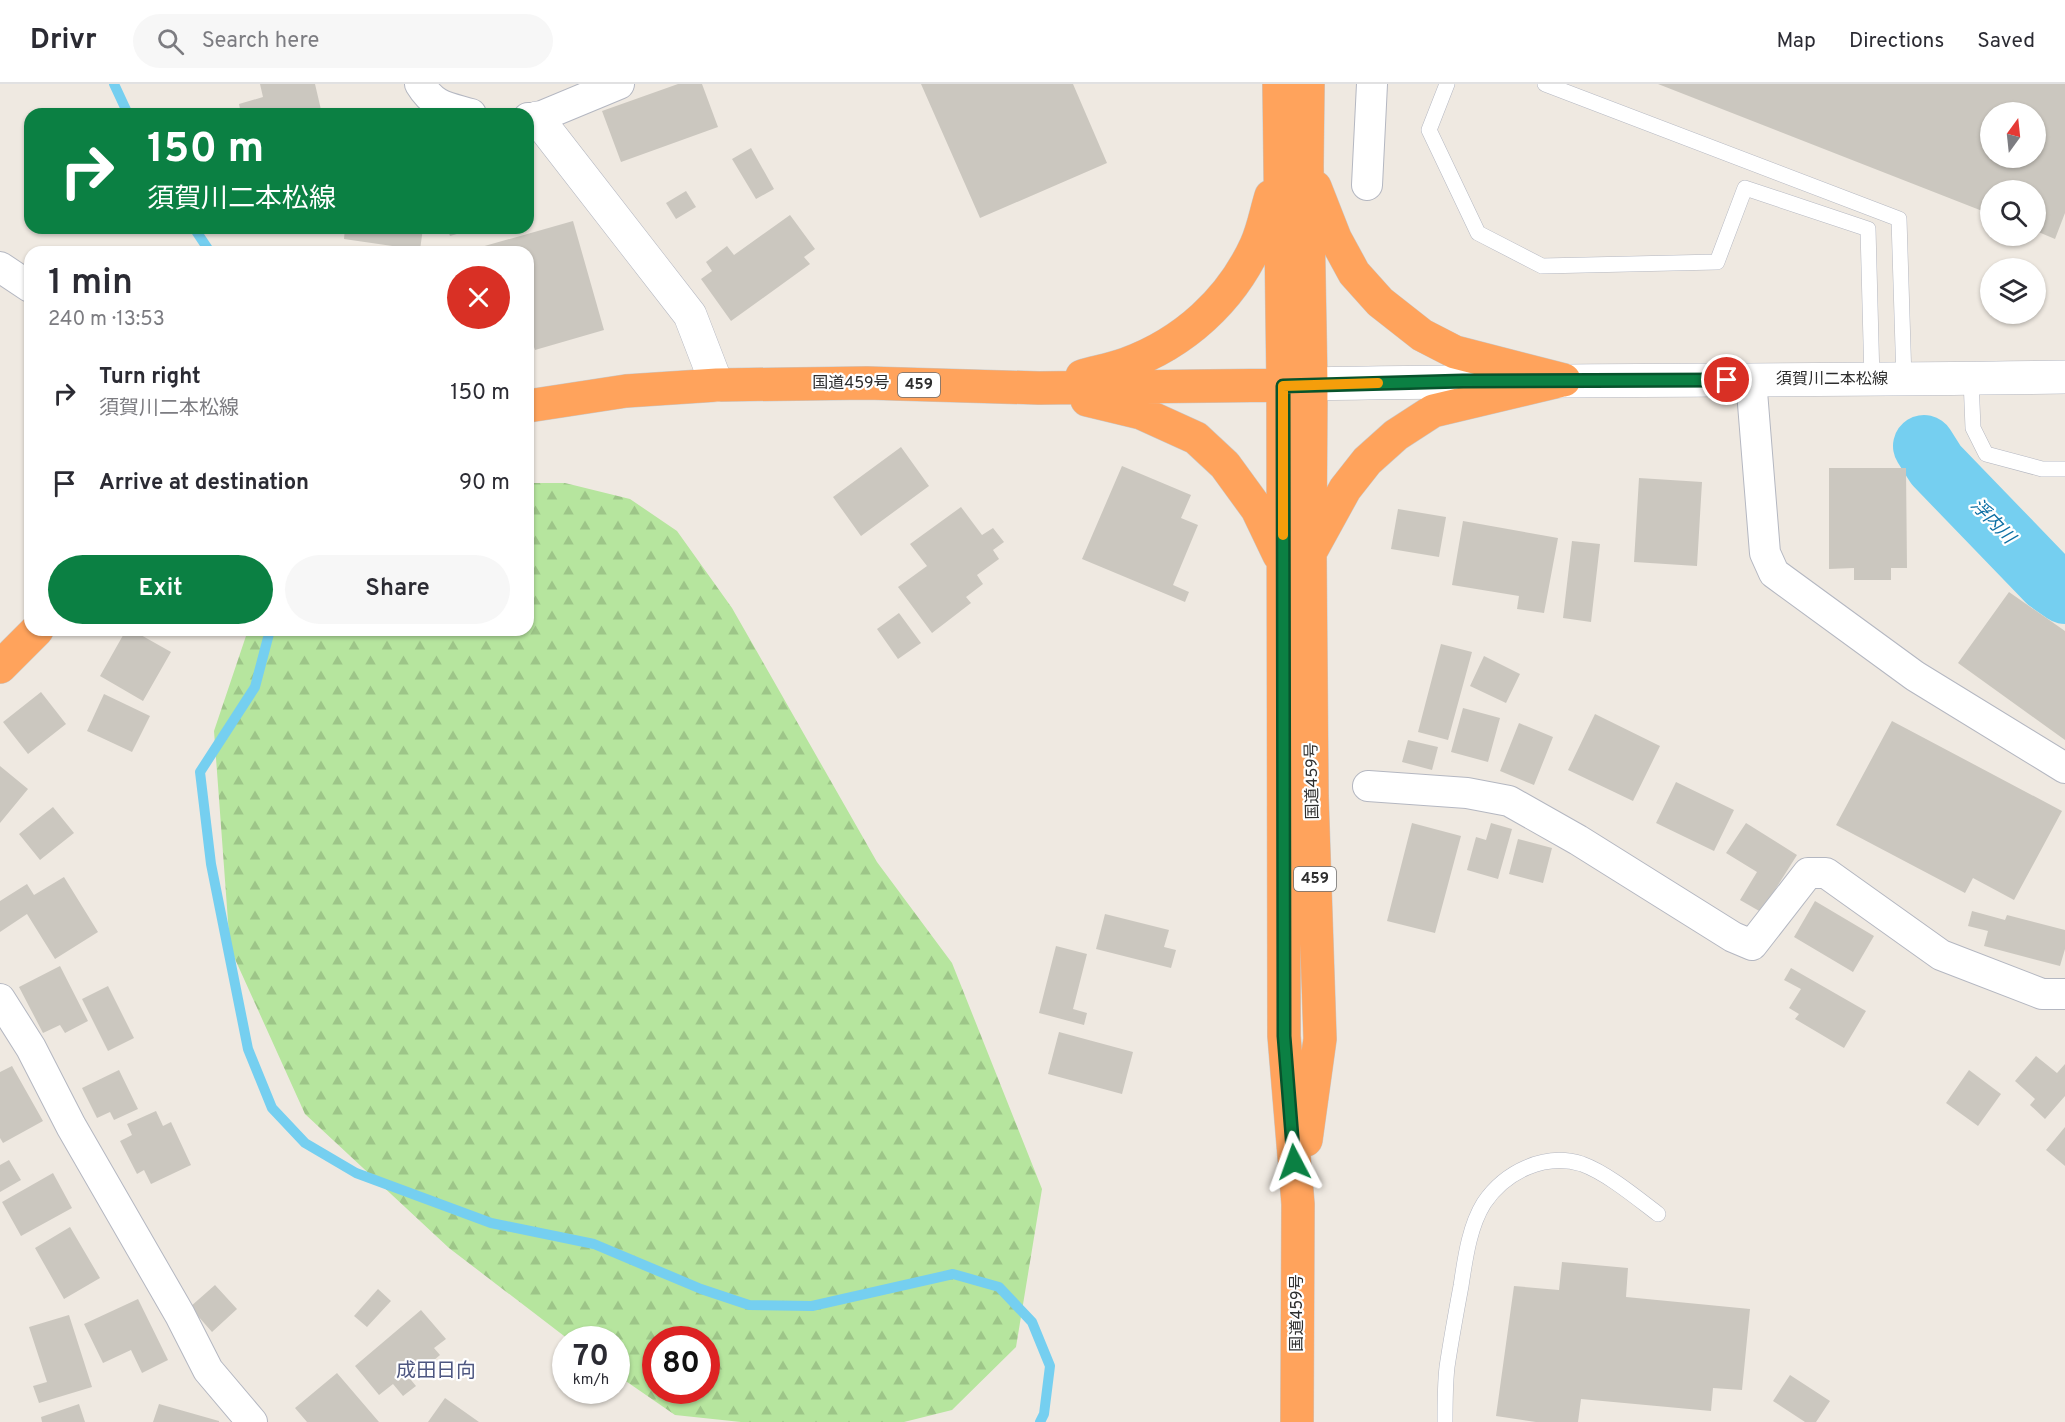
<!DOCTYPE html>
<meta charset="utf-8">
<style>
:root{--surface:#fff;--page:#f7f7f7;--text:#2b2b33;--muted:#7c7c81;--line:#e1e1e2;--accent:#0b8043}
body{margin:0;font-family:Overpass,"Noto Sans JP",sans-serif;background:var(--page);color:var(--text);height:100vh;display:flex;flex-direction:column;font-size:22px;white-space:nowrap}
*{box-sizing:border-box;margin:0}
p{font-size:20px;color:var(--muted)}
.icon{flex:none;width:33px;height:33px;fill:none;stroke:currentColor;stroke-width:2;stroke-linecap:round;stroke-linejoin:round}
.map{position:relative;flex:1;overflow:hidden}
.side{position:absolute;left:24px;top:162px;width:510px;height:390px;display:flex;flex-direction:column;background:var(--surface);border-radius:18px;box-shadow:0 2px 4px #0004}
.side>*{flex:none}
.banner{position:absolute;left:24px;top:24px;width:510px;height:126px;border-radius:18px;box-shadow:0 2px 4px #0004;background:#0b8043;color:#fff;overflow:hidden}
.needle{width:39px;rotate:15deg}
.controls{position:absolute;left:1980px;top:18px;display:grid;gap:12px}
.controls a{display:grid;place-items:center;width:66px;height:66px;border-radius:50%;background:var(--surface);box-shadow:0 2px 4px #0004;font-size:30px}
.speed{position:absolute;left:552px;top:1242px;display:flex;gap:12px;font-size:30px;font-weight:700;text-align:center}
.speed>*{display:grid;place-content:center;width:78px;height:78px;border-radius:50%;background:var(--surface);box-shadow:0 2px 4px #0004;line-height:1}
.speed small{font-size:15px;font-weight:400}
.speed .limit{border:9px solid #d22;background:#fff;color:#111}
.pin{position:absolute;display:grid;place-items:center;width:51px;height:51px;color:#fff;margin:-26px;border:3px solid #fff;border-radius:50%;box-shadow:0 2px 6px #0007}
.me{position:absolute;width:66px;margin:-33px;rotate:356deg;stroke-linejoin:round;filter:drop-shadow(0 0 4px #0008)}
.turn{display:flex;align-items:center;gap:21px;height:126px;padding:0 24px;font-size:27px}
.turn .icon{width:78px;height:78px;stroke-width:2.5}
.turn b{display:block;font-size:42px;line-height:51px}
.round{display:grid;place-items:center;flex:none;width:63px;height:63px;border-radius:32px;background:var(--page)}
.headline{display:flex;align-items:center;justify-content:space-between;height:102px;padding:0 24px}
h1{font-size:36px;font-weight:600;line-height:45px}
.cta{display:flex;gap:12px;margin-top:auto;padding:12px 24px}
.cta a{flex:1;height:69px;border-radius:36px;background:var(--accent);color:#fff;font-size:24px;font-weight:600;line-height:69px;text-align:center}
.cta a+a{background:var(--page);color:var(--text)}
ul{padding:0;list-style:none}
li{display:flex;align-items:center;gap:18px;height:90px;padding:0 24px}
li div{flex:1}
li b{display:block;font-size:22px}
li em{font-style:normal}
header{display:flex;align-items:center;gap:36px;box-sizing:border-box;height:84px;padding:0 30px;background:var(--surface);border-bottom:2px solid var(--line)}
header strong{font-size:28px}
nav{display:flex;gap:33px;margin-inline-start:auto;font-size:21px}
.search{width:420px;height:54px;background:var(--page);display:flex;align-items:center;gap:15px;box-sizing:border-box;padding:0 21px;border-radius:33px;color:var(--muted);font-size:22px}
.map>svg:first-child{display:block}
.forest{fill:url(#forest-firs);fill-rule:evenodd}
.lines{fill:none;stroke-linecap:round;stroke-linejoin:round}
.stream{stroke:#75cff0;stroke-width:10}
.river{stroke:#75cff0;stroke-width:62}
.building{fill:#cbc7bf;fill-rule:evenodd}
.lane-casing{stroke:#b4b7c1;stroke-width:16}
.street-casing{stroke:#b4b7c1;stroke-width:32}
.secondary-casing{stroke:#b4b7c1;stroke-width:34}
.highway-casing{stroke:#c9c9c9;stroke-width:34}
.lane{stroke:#fff;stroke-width:15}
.street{stroke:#fff;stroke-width:30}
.secondary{stroke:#fff;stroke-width:33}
.highway{stroke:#ffa35c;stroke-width:33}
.route-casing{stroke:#07532c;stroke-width:15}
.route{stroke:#0b8043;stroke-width:10}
.slow{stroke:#f59e0b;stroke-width:10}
.labels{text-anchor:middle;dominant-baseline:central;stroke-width:4.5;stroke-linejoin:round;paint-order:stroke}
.shield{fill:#fff;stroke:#6d6d6d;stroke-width:1.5}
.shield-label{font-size:15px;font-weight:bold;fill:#2e2e2e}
.street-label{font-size:16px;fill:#2e2e2e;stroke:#fff}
.water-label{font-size:18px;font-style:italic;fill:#0d6fa3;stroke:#fff}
.quarter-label{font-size:20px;fill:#4d5680;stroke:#fff}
</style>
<header>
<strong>Drivr</strong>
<div class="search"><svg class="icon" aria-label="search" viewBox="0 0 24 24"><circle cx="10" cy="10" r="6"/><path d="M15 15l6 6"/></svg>Search here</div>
<nav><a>Map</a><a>Directions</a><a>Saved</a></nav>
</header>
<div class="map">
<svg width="2065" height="1338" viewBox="0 0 2065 1338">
<defs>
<pattern id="forest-firs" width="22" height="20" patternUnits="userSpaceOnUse" patternTransform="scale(1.5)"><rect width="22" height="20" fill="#b6e59e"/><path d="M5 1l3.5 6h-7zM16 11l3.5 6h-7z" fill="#9dc588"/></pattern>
</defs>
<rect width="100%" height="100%" fill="#efe9e1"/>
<!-- forest -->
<path class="forest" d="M528,399h37l65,16 47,32 55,77 145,254 75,101 90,226 -26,158 -64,63 -48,12h-163l-66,-7 -58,-40 -1,-35 -48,-1 -119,-91 -144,-134 -75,-166 -16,-217 34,-101h280zM656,1256h50v50h-50z"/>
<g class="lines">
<!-- stream -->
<path class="stream" d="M114,0l14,30
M194,144l16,24
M270,546l-15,57 -55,85 11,92 37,185 24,59 33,35 51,30 135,50 103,21 107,45 48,16 63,1 141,-32 46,13 33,35 18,44 -6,48 -4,8"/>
<!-- river -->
<path class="river" d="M1924,362l12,19 112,116 17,12"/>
</g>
<!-- building -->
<path class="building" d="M260,0h55l7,30h-81l-2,-10 24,-7z
M678,0h24l16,43 -97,35 -19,-51z
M921,0h152l34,79 -127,55z
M1658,0h407v129l-10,26 -19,-8v-41h-46v24zM1990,28h46v46h-46z
M751,64l23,41 -18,10 -24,-40z
M686,107l10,16 -20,12 -10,-16z
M790,131l25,34 -11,8 6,7 -79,57 -30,-42 11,-8 -6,-9 21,-16 7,9z
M573,137l31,109 -69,20 -7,-21v-77l-61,-1z
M345,144h78l-3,22 -76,-11z
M447,144h27v1l-24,7z
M901,363l28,39 -68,50 -28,-39z
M1122,382l69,29 -10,23 17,7 -25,60 16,7 -4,10 -103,-43z
M1829,384h77l1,100h-16v12h-37v-12l-25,1z
M1639,394l63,4 -5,84 -63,-4z
M961,423l21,28 11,-7 11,14 -11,8 6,9 -22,16 6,9 -17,13 5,6 -39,30 -34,-46 29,-21 -17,-22z
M1398,425l48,8 -7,40 -48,-8z
M1463,437l95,17 -14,75 -27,-4 2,-13 -67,-11z
M1572,457l28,3 -9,78 -28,-4z
M2009,508l56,39v109l-107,-77z
M899,529l22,30 -23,16 -21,-30z
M126,546h6l39,22 -28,49 -43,-25z
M1441,560l31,8 -24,88 -30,-8z
M1484,572l36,18 -14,29 -36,-17z
M41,608l25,32 -38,30 -25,-32z
M104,610l46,22 -18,36 -45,-21z
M1463,624l37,10 -12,44 -37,-10z
M1595,630l65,32 -27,55 -65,-31z
M1892,637l170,90 -48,89 -41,-22 -8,15 -129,-68z
M1519,639l34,14 -19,48 -34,-14z
M1408,656l30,7 -6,23 -30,-8z
M0,682l28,23 -28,34z
M1676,698l58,28 -20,41 -58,-28z
M53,723l21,26 -34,27 -21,-26z
M1412,739l49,13 -26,97 -48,-12z
M1491,739l21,6 -14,50 -31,-9 9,-33 10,3z
M1746,739l51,32 -36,57 -21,-12 17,-28 -31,-19z
M1518,755l34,9 -9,35 -34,-9z
M64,793l34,55 -43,27 -28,-45 -27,18v-31l27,-17 7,11z
M1815,817l59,35 -21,36 -59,-35z
M1972,827l33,9 2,-5 58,15v19l-5,17 -76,-20 4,-15 -20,-5z
M1105,830l64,16 -5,17 12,3 -5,18 -75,-19z
M1056,862l31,8 -14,55 14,4 -3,12 -45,-12z
M60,882l28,55 -23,12 -5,-8 -17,8 -24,-46z
M1791,884l75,43 -22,37 -49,-29 4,-5 -10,-6 12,-19 -17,-9z
M108,902l26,52 -26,13 -26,-52z
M1059,948l74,20 -11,42 -74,-20z
M2036,972l21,17 8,-9v32l-20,23 -15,-14 5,-6 -20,-18z
M12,982l31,55 -40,22 -3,-5v-66z
M119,986l19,39 -24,11 -4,-8 -13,6 -15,-30z
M1969,986l32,24 -23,32 -32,-23z
M156,1027l7,15 8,-4 20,43 -40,19 -7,-14 -7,4 -17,-33 12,-6 -5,-11z
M2065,1043v39l-19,-16z
M9,1076l12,20 -21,12v-27z
M53,1089l19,35 -51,28 -19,-34z
M70,1143l30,51 -36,21 -29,-51z
M1562,1178l66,6 -2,29 124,12 -8,81 -29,-2 -2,23 -130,-12 -3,23h-42l-40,-6 18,-130 45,4z
M215,1201l22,24 -25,23 -22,-25z
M378,1205l13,12 -24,26 -13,-11z
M138,1215l30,61 -26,13 -11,-23 -28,13 -19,-39z
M421,1226l25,29 -12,9 6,7 -29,25 5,6 -13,10 -10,-12 -14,11 -24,-29z
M69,1231l23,72 -53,16 -6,-17 14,-4 -18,-55z
M337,1289l42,49h-72l-12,-14z
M1790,1291l40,26 -14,21h-11l-32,-21z
M445,1314l34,24h-51z
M79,1320l6,18h-43l-1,-5z
M159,1320l60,17v1h-66z"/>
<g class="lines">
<defs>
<path id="lane" d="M1447,0l-18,46 49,103 64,33 175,-4 28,-74 123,41 4,151
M1545,0l354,135 5,161
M1971,295l2,49 13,26 56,15h23
M1445,1338c0,-18 0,-37 2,-55 4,-27 9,-54 14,-81 4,-26 8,-59 23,-83 21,-31 61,-51 98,-39 25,9 55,34 76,50"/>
<path id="street" d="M420,0c14,23 27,23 51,30
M528,34h9l82,-34
M1367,101l5,-101
M0,183l30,20
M1751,295l14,174 9,20 141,103 150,92
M1368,702l99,7 42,8 69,39 155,97 19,8 56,-72h18l115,82 101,39h23
M0,915l31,49 40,78 109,189 28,55 44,52"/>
<path id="secondary" d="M537,34l153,197 27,70
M1311,300c252,-5 503,-3 754,-7"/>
<path id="highway" d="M1279,0l4,302 1,650 14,168 -1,218
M1315,103l20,51 19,35 26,29 42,33 33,17 109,28
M1082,292c14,-4 30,-7 44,-12 58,-21 105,-64 130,-119 7,-15 10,-33 15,-49
M1087,316l54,13 55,25 29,27 32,44 22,46
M528,322l98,-15 91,-6 150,-2 172,5 266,-3
M1312,465l33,-60 22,-28 29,-26 37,-24 126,-30
M0,583l37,-37
M1306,1056l14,-101 -8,-243 -2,-242 1,-170 -4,-218 1,-82"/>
</defs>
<!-- lane casing -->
<use href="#lane" class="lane-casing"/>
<!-- street casing -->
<use href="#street" class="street-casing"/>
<!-- secondary casing -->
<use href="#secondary" class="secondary-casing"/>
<!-- highway casing -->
<use href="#highway" class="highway-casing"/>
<!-- lane -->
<use href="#lane" class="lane"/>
<!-- street -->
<use href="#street" class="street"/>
<!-- secondary -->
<use href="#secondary" class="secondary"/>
<!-- highway -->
<use href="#highway" class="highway"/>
</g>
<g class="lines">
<defs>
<path id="route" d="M1294,1078l-10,-126 -1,-650 180,-5 264,-1"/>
</defs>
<!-- route casing -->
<use href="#route" class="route-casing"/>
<!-- route -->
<use href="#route" class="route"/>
<!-- slow -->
<path class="slow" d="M1283,451v-149l95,-3"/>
</g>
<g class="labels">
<!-- shield labels -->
<g class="shield">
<rect x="898" y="289" width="42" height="24" rx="4.5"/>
<rect x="1294" y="783" width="42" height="24" rx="4.5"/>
</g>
<g class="shield-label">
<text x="919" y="301">459</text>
<text x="1315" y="795">459</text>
</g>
<!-- street labels -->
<g class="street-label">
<text x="1832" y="296">須賀川二本松線</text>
<text x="851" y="300">国道459号</text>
<text transform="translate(1313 697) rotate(-91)">国道459号</text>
<text transform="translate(1298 1229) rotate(-90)">国道459号</text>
</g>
<!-- water labels -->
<g class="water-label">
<text transform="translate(1992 438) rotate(46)">浮内川</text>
</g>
<!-- quarter labels -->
<g class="quarter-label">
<text x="436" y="1288">成田日向</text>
</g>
</g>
</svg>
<div class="controls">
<a><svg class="needle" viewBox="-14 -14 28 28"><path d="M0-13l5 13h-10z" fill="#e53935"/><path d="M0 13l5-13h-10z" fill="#7c7c81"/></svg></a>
<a><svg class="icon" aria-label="search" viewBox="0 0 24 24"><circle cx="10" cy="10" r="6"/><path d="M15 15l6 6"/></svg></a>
<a><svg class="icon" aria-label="layers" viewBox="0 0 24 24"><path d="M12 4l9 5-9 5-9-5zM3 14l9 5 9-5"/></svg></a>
</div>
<div class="speed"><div>70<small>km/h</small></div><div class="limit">80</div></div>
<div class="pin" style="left:1727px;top:296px;background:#d93025"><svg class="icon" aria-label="arrive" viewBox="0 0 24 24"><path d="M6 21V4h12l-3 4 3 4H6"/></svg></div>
<svg class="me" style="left:1294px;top:1078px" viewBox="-20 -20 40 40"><path d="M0-17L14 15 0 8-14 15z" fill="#0b8043" stroke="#fff" stroke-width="4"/></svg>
<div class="banner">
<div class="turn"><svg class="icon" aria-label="right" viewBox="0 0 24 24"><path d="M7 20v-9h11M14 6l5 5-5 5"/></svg><div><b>150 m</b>須賀川二本松線</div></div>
</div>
<section class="side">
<div class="headline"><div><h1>1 min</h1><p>240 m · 13:53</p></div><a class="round" style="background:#d93025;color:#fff"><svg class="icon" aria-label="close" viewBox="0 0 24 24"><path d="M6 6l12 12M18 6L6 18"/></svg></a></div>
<ul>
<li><svg class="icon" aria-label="right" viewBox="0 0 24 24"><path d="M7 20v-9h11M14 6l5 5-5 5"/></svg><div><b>Turn right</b><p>須賀川二本松線</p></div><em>150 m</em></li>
<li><svg class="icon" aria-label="arrive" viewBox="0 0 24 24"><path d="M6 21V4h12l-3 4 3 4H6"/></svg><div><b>Arrive at destination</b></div><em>90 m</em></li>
</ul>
<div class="cta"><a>Exit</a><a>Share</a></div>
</section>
</div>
